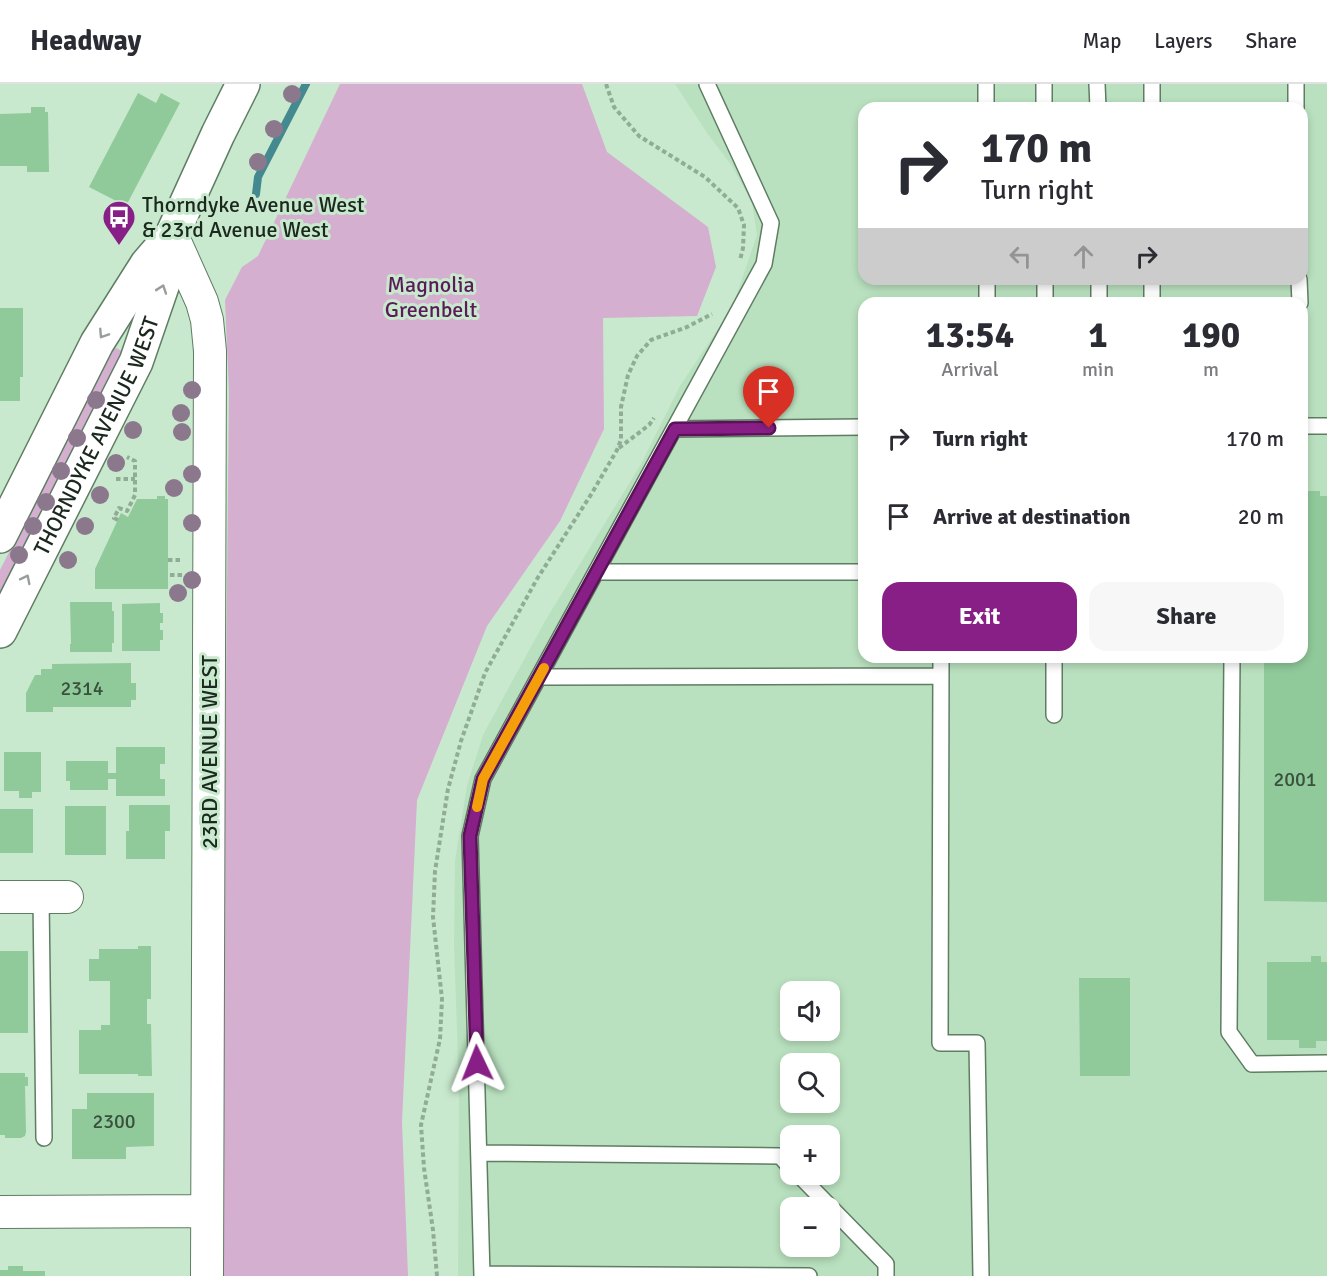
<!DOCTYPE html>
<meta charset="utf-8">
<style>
:root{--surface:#fff;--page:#f7f7f7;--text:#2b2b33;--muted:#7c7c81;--line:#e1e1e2;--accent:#881f86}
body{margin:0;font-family:Signika,sans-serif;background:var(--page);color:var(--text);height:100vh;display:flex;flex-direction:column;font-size:22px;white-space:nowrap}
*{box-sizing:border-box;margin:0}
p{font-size:20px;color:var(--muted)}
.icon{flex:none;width:33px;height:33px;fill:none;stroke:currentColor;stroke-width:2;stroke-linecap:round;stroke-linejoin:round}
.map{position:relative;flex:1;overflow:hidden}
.details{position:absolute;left:858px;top:213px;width:450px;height:366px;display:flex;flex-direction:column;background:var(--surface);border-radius:18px;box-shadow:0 3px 9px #0003}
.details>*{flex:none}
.top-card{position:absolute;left:858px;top:18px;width:450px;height:183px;border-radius:18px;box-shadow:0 3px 9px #0003;background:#fff;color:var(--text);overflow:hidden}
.fabs{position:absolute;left:780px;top:897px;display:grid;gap:12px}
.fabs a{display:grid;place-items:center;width:60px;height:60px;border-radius:12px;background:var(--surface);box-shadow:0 3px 9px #0003;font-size:30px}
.pin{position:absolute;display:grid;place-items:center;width:51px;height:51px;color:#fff;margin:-62px -26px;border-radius:50% 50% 50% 0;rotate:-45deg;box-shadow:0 0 6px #0007}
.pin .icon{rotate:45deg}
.me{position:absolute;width:66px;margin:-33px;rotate:358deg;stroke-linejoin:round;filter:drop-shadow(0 0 4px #0008)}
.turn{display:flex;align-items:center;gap:21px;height:126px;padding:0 24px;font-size:27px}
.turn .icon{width:78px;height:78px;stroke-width:2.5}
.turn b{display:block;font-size:42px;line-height:51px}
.lanes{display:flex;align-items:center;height:57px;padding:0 24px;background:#0003;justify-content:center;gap:30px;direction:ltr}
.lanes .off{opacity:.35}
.eta{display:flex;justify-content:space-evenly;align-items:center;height:102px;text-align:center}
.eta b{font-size:36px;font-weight:800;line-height:42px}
.cta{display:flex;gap:12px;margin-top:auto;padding:12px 24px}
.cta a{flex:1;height:69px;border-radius:18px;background:var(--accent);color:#fff;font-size:24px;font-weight:800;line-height:69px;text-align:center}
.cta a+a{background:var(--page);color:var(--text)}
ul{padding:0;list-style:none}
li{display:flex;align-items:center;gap:18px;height:78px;padding:0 24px}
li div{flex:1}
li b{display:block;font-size:22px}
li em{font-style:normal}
header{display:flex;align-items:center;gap:36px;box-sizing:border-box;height:84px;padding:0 30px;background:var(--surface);border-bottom:2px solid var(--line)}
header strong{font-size:28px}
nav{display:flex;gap:33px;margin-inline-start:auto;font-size:21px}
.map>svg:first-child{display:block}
.built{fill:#b9e1bf;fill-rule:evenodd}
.green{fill:#d4afd0}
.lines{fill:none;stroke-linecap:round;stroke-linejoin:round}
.stream{stroke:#448990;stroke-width:8}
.building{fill:#90ca9a}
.service-casing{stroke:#5f7d63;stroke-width:18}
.minor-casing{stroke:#5f7d63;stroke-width:34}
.secondary-casing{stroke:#5f7d63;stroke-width:36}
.path{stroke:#91ac95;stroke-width:4;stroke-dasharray:4.5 3;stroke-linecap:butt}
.service{stroke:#fff;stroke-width:15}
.minor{stroke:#fff;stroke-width:32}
.secondary{stroke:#fff;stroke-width:33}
.tree{fill:#8c788d}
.oneway{stroke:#989e99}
.route-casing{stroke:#581457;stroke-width:15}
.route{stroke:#881f86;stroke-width:10}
.slow{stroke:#f59e0b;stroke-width:10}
.labels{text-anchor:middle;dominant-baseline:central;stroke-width:6;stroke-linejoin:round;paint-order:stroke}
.number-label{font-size:20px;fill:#38503c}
.poi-label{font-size:22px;fill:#1b281d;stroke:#c8e9cd;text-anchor:start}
.park-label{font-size:22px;fill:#5a1b58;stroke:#c8e9cd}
.street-label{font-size:22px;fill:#1b281d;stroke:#c8e9cd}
</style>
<header>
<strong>Headway</strong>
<nav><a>Map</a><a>Layers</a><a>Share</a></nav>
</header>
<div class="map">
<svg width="1327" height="1192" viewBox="0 0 1327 1192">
<rect width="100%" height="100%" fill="#c8e9cd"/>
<!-- built -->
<path class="built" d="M675,0h652v1192h-869l1,-186 -5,-145 1,-84 12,-75 16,-51 62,-114 96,-157 39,-78 52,-78 25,-73 -5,-32 -20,-37 -25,-33zM864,24h438v171h-438zM864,219h438v354h-438zM790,908h40v38h-40zM790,980h40v38h-40zM790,1052h40v38h-40zM790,1124h40v38h-40z"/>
<!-- green -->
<path class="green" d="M340,0h242l25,68 101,75 8,40 -19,49 -94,2 1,111 -44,92 -73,105 -70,174 -15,322 6,154h-189l3,-188 7,-696 -4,-92 17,-33 16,-11z
M116,264l10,5 -126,259v-42l112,-220z"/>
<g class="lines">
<!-- stream -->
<path class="stream" d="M256,110l2,-17 48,-93"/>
</g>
<!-- building -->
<path class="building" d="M138,9l18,10 5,-10 19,10 -54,103 -37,-19z
M31,23h14v5h3l1,60h-22v-6h-27v-52l31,-1z
M0,224h23v69h-3v24h-20z
M1302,407h18v5h7v406l-63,-1v-244h38z
M157,412h8v3h3v90h-73v-20l26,-56 7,4 9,-18h20z
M70,518h42v9h2v32h-2v9h-42v-8h1z
M160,519v10h3v10h-3v7h3v10h-3v11h-38v-47z
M131,579v20h5v17h-5v7h-78v5h-27v-19l9,-18h6v-6h11v-5z
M116,663h49v17h-5v15h5v17h-49v-17h-8v11h-38v-9h-4v-20h42v12h8z
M4,668h37v40h-9v6h-13v-7h-15z
M129,721h41v26h-5v28h-39v-28h3z
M65,722h41v49h-41z
M0,725h33v44h-33z
M138,862h13v53h-4v25h4l1,52h-14v-2h-59v-44h22v-5h9v-44h-21v-22h10v-10h39z
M0,867h28v82h-28z
M1311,872h10v6h6v79h-11v7h-17v-8h-32v-78h44z
M1079,894h51v98h-50z
M0,989h25v4h3v9h-3l1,46 -1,4 -4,2h-16v-3h-5z
M87,1009h67v53l-28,1v12h-54v-50h15z
M8,1182h15v5h22v5h-45v-6h8z"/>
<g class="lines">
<defs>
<path id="service" d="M986,0v24
M1044,0v24
M1097,0l1,24
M1296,0v24
M1152,24v-24
M987,195v24
M1045,195v24
M1099,195v24
M1299,195l1,24
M1152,219v-24
M1302,342h25
M675,345l189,-2
M597,488h267
M941,573l-1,386h37l4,233
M1054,573v58
M1232,573l-3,375 23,32 75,-1
M539,593l402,-1
M41,813l3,241
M479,1069l301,3 10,11
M798,1090l88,90v12
M482,1190l327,2
M482,1192l-12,-440 13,-57 281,-515 7,-41 -64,-139"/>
<path id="minor" d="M172,151l30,67 5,18 3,31 -3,925
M0,813h67
M0,1128l207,-1"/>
<g id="secondary">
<path d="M0,452l97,-193 50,-79 25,-29"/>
<path id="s1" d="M0,547l136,-269 31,-90 5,-37 46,-101 25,-50"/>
</g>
</defs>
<!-- service casing -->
<use href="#service" class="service-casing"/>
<!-- minor casing -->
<use href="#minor" class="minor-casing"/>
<!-- secondary casing -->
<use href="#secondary" class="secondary-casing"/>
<!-- path -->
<path class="path" d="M606,0l8,23 25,29 66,41 33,31 6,17 -1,23 -3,12
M619,364l30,-23 5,-7
M116,395h19
M118,436l-4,-2 5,-10 8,3 8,-16v-34l-8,-4
M168,476h14
M170,491h12
M437,1192l-4,-46 -9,-62 -3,-43 19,-86 2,-40 -9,-82 2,-46 13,-82 13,-48 24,-68 52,-94 55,-86 25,-43 4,-10v-33l7,-32 9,-19 14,-16 36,-13 25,-13"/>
<!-- service -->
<use href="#service" class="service"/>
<!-- minor -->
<use href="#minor" class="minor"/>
<!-- secondary -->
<use href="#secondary" class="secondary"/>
</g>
<!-- trees -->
<g class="tree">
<circle cx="292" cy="10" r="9"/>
<circle cx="274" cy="45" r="9"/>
<circle cx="258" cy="78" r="9"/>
<circle cx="192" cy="306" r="9"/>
<circle cx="96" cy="316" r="9"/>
<circle cx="181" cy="329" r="9"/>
<circle cx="133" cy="346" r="9"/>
<circle cx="182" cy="348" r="9"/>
<circle cx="77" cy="354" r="9"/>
<circle cx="116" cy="379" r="9"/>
<circle cx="61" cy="387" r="9"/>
<circle cx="192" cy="390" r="9"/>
<circle cx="174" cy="404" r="9"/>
<circle cx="100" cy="411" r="9"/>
<circle cx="46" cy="418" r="9"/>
<circle cx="192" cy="439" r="9"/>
<circle cx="33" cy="442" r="9"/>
<circle cx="85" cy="442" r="9"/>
<circle cx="19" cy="471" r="9"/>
<circle cx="68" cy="476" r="9"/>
<circle cx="192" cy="496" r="9"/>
<circle cx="178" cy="509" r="9"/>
</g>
<!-- one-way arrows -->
<defs><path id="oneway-chevron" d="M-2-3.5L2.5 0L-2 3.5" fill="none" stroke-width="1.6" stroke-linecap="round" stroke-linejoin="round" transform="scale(1.5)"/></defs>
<g class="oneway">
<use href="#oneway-chevron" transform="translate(162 205) rotate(-71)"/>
<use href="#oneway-chevron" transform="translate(103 250) rotate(123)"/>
<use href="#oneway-chevron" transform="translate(26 495) rotate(-63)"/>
</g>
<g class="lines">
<defs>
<path id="route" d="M477,979l-7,-227 13,-57 192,-350 94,-1"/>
</defs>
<!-- route casing -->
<use href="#route" class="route-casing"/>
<!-- route -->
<use href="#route" class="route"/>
<!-- slow -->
<path class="slow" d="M477,723l6,-28 61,-111"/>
</g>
<!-- icons -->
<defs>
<symbol id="bus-pin" viewBox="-11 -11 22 30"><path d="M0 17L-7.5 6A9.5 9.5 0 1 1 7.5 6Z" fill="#881f86" stroke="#c8e9cd"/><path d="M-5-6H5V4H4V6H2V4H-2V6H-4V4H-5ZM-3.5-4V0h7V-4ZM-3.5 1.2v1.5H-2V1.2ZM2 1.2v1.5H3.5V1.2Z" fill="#fff"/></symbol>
</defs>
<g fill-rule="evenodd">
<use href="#bus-pin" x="100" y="114" width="38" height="52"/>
</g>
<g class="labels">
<!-- number labels -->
<g class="number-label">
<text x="82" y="604">2314</text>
<text x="1295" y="695">2001</text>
<text x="114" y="1037">2300</text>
</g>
<!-- poi labels -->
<g class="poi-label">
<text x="142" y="120">Thorndyke Avenue West<tspan x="142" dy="25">&amp; 23rd Avenue West</tspan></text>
</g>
<!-- park labels -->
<g class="park-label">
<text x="431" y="200">Magnolia<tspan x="431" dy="25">Greenbelt</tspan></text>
</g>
<!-- street labels -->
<g class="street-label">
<text stroke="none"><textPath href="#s1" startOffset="218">THORNDYKE AVENUE WEST</textPath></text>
<text transform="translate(209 668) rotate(-90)">23RD AVENUE WEST</text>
</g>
</g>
</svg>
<div class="fabs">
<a><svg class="icon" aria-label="sound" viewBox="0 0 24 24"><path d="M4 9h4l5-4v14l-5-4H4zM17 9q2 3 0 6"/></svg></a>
<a><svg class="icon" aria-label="search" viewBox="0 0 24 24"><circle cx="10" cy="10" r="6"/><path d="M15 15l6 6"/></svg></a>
<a>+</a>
<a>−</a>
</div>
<div class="pin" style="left:769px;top:344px;background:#d93025"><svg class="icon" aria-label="arrive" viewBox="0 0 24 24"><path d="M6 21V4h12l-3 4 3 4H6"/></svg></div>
<svg class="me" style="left:477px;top:979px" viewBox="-20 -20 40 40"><path d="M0-17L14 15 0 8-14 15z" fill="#881f86" stroke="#fff" stroke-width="4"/></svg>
<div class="top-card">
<div class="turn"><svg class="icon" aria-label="right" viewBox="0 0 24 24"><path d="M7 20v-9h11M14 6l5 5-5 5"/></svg><div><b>170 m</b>Turn right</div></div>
<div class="lanes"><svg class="icon off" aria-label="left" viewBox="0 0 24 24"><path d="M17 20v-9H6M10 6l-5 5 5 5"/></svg><svg class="icon off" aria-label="ahead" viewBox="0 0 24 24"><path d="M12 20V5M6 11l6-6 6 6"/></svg><svg class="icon" aria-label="right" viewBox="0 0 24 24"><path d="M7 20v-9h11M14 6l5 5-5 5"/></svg></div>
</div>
<section class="details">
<div class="eta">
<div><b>13:54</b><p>Arrival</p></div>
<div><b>1</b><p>min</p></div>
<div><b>190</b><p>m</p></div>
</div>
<ul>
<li><svg class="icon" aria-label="right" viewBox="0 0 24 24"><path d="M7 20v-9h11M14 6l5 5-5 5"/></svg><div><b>Turn right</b></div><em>170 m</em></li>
<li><svg class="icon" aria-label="arrive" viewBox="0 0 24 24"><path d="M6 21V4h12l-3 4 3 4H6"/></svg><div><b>Arrive at destination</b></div><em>20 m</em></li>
</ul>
<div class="cta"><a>Exit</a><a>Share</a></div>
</section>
</div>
